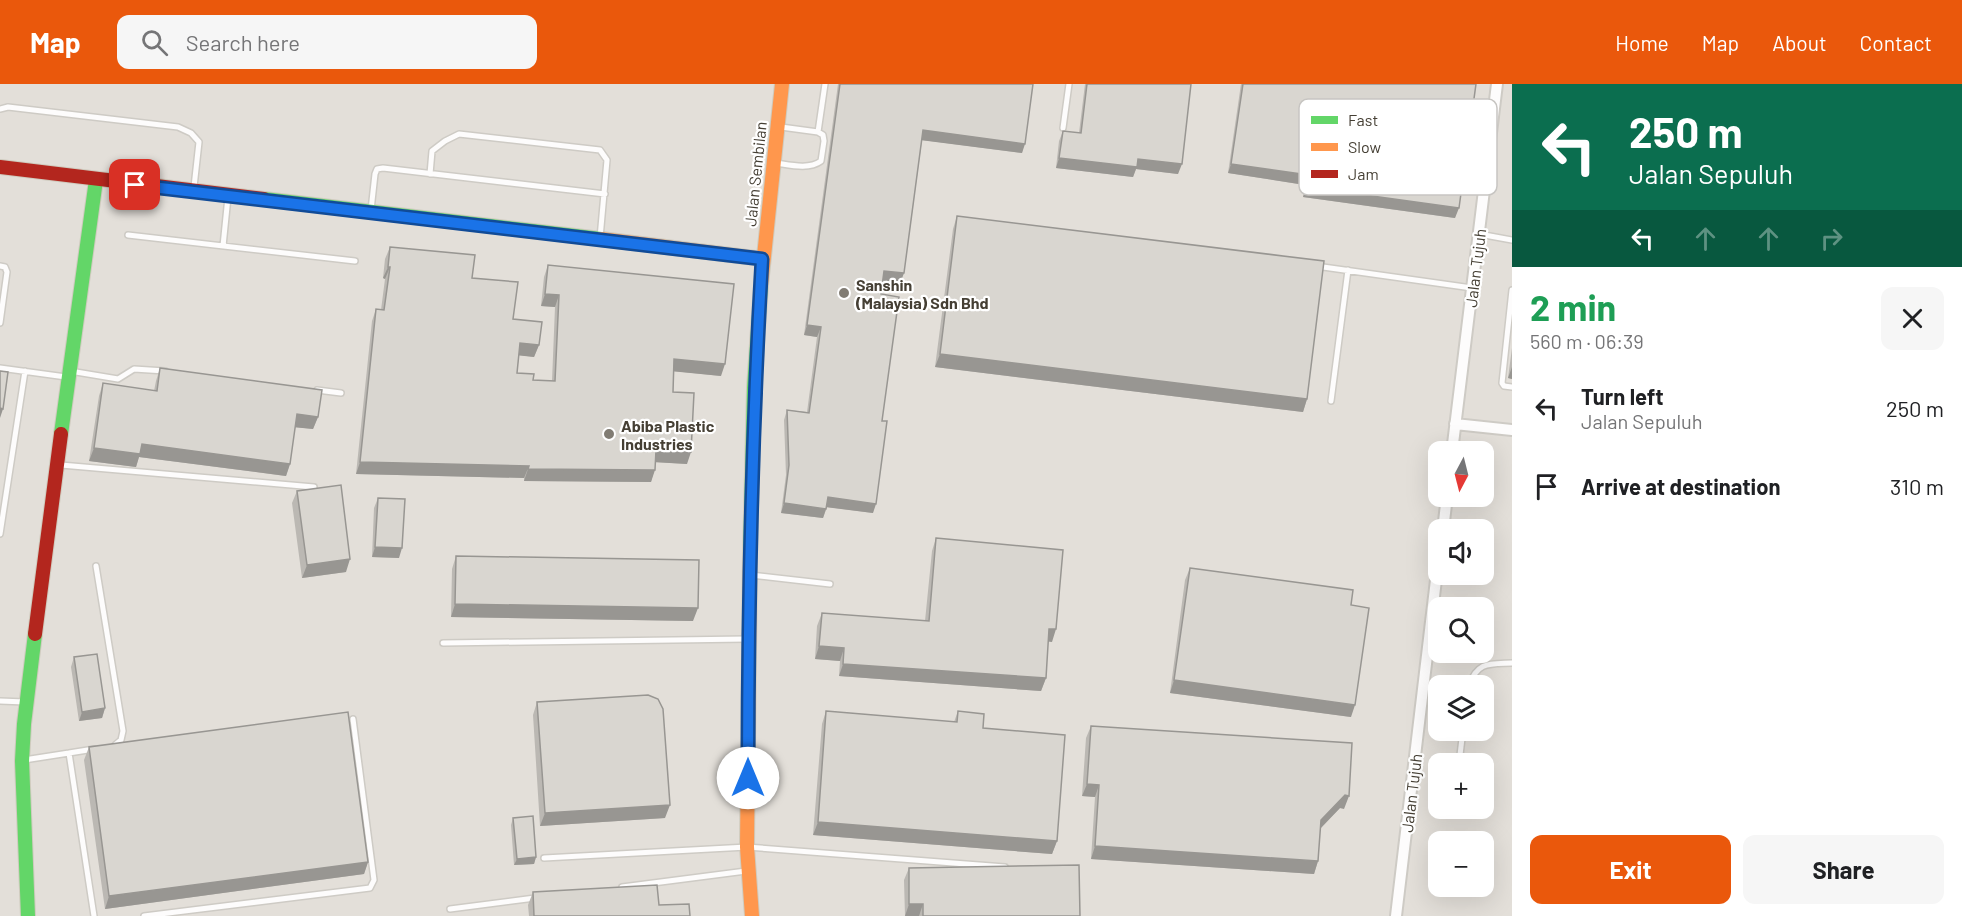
<!DOCTYPE html>
<meta charset="utf-8">
<style>
:root{--surface:#fff;--page:#f6f6f6;--text:#202124;--muted:#757577;--accent:#ea580c}
body{margin:0;font-family:Barlow,sans-serif;background:var(--page);color:var(--text);height:100vh;display:flex;flex-direction:column;font-size:22px;white-space:nowrap}
*{box-sizing:border-box;margin:0}
p{font-size:20px;color:var(--muted)}
.icon{flex:none;width:33px;height:33px;fill:none;stroke:currentColor;stroke-width:2;stroke-linecap:round;stroke-linejoin:round}
.map{position:relative;flex:1;overflow:hidden}
.details{display:flex;flex-direction:column;background:var(--surface);width:450px}
.details>*{flex:none}
.guide{background:#0b6e4f;color:#fff;overflow:hidden}
.needle{width:39px;rotate:187deg}
.controls{position:absolute;left:1428px;top:357px;display:grid;gap:12px}
.controls a{display:grid;place-items:center;width:66px;height:66px;border-radius:12px;background:var(--surface);box-shadow:0 6px 24px #0002;font-size:30px}
.pin{position:absolute;display:grid;place-items:center;width:51px;height:51px;color:#fff;margin:-26px;border-radius:12px;box-shadow:0 3px 9px #0006}
.me{position:absolute;width:66px;margin:-33px;rotate:0deg;stroke-linejoin:round;filter:drop-shadow(0 0 4px #0008)}
.turn{display:flex;align-items:center;gap:21px;height:126px;padding:0 18px;font-size:27px}
.turn .icon{width:78px;height:78px;stroke-width:2.5}
.turn b{display:block;font-size:42px;line-height:51px}
.lanes{display:flex;align-items:center;height:57px;padding:0 18px;background:#0003;justify-content:center;gap:30px;direction:ltr}
.lanes .off{opacity:.35}
.round{display:grid;place-items:center;flex:none;width:63px;height:63px;border-radius:12px;background:var(--page)}
.headline{display:flex;align-items:center;justify-content:space-between;height:102px;padding:0 18px}
h1{font-size:36px;font-weight:700;line-height:45px;color:#1e9e55}
.action{display:flex;gap:12px;margin-top:auto;padding:12px 18px}
.action a{flex:1;height:69px;border-radius:12px;background:var(--accent);color:#fff;font-size:24px;font-weight:700;line-height:69px;text-align:center}
.action a+a{background:var(--page);color:var(--text)}
ul{padding:0;list-style:none}
li{display:flex;align-items:center;gap:18px;height:78px;padding:0 18px}
li div{flex:1}
li b{display:block;font-size:22px}
li em{font-style:normal}
header{display:flex;align-items:center;gap:36px;box-sizing:border-box;height:84px;padding:0 30px;background:var(--accent);color:#fff}
header strong{font-size:28px}
nav{display:flex;gap:33px;margin-inline-start:auto;font-size:21px}
.search{width:420px;height:54px;background:var(--page);display:flex;align-items:center;gap:15px;box-sizing:border-box;padding:0 21px;border-radius:12px;color:var(--muted);font-size:22px}
main{display:flex;flex:1;min-height:0}
.map>svg:first-child{display:block}
.industrial{fill:#e3dfd9;fill-rule:evenodd}
.lines{fill:none;stroke-linecap:round;stroke-linejoin:round}
.lane-casing{stroke:#cecbc5;stroke-width:8}
.street-casing{stroke:#cecbc5;stroke-width:14}
.fast-casing{stroke:#cfcbbe;stroke-width:16}
.slow-casing{stroke:#cfcbbe;stroke-width:16}
.jam-casing{stroke:#cfcbbe;stroke-width:16}
.lane{stroke:#fdfcfc;stroke-width:5}
.street{stroke:#fdfcfc;stroke-width:10}
.fast{stroke:#63d668;stroke-width:14}
.slow{stroke:#ff974d;stroke-width:14}
.jam{stroke:#b3261e;stroke-width:14}
.wall{fill:#bbb8b3}
.shaded-wall{fill:#989692}
.building{fill:#d9d6d0;stroke:#989692;stroke-width:1.5}
.route-casing{stroke:#114b97;stroke-width:15}
.route{stroke:#1a73e8;stroke-width:10}
.poi-dot{fill:#817c73;stroke:#fff;stroke-width:2}
.labels{text-anchor:middle;dominant-baseline:central;stroke-width:4.5;stroke-linejoin:round;paint-order:stroke}
.street-label{font-size:16px;fill:#453f34;stroke:#fff}
.poi-label{font-size:16px;font-weight:bold;fill:#453f34;stroke:#fff;text-anchor:start}
.key{fill:#fff;stroke:#c7c5c2;stroke-width:1.5}
.key-label{font-size:16px;fill:#453f34}
</style>
<header>
<strong>Map</strong>
<div class="search"><svg class="icon" aria-label="search" viewBox="0 0 24 24"><circle cx="10" cy="10" r="6"/><path d="M15 15l6 6"/></svg>Search here</div>
<nav><a>Home</a><a>Map</a><a>About</a><a>Contact</a></nav>
</header>
<main>
<div class="map">
<svg width="1512" height="832" viewBox="0 0 1512 832">
<rect width="100%" height="100%" fill="#f0eee8"/>
<!-- industrial -->
<path class="industrial" d="M0,0h1512v832h-1512zM1438,368h46v44h-46zM1438,446h46v44h-46zM1438,524h46v44h-46zM1438,602h46v44h-46zM1438,680h46v44h-46zM1438,758h46v44h-46z"/>
<g class="lines">
<defs>
<path id="lane" d="M0,25l8,-2 170,20 13,6 8,9 -5,45
M781,43l37,5
M1063,44l6,-44
M776,79c14,2 33,7 45,-2l3,-20 -1,-6 -5,-3 7,-48
M430,90l2,-23 13,-10 14,-7 141,16 7,10 -7,78
M371,126l4,-36 2,-5 6,-1 222,26
M1479,150l33,6
M128,151l227,26
M223,162l5,-49
M0,182l5,1 2,5 -7,51
M1316,182l156,22
M1512,206l-10,93 2,3 8,1
M0,284l66,9
M70,287l48,8 16,-10 31,2
M317,306l24,3
M1331,317l17,-131
M61,381l253,22
M0,450l25,-163
M96,482l27,165 -2,9 -6,5
M751,491l79,9
M443,559l304,-4
M1469,602c8,-25 21,-22 43,-23
M0,617l25,1
M69,669l25,-4
M1460,671l3,-25
M24,676l45,-7 25,163
M544,774l203,-11 258,20
M622,803l124,-16
M450,825l85,-11
M144,832l226,-28 4,-8 -21,-161"/>
<path id="street" d="M1455,340l57,6
M1452,368l45,-368
M1443,446l4,-34
M1396,832l42,-353"/>
<path id="fast" d="M264,115l337,40
M61,350l35,-254
M750,471l4,-167 7,-103
M28,832l-6,-155 2,-37 11,-90"/>
<path id="slow" d="M601,155l162,20
M761,201l21,-201
M750,471l-3,292 5,69"/>
<path id="jam" d="M0,83l264,32
M35,550l26,-200"/>
</defs>
<!-- lane casing -->
<use href="#lane" class="lane-casing"/>
<!-- street casing -->
<use href="#street" class="street-casing"/>
<!-- fast casing -->
<use href="#fast" class="fast-casing"/>
<!-- slow casing -->
<use href="#slow" class="slow-casing"/>
<!-- jam casing -->
<use href="#jam" class="jam-casing"/>
<!-- lane -->
<use href="#lane" class="lane"/>
<!-- street -->
<use href="#street" class="street"/>
<!-- fast -->
<use href="#fast" class="fast"/>
<!-- slow -->
<use href="#slow" class="slow"/>
<!-- jam -->
<use href="#jam" class="jam"/>
</g>
<!-- wall -->
<path class="wall" d="M838,0h195l-11,69 -100,-13 -18,133 -4,10 -17,-2 -2,13 1,127 -9,92 -46,-6 -4,11 -42,-5 5,-38 -2,-55 3,-10 20,2 10,-75 -13,-2z
M1085,0h106l-13,90 -42,-5 -3,8 -77,-9 3,-27 4,-10 16,2z
M1241,0h235l-21,134 -152,-21 2,-12 -77,-12z
M957,132l350,183 -4,13 -368,-45 18,-138z
M390,163l82,31 67,67 -5,12 -15,-2 -2,18 16,7 19,1 3,-74 -14,-1 3,-29 4,-12 173,111 -48,-5v21l14,72 -31,-2 -5,20 -127,-1v-3l-168,-4 16,-153 4,-12 5,1 4,-31 -2,-1 2,-19z
M1512,264v31l-4,-1z
M160,284l158,49 -5,12 -18,-2 -5,37 -4,12 -147,-19 -3,10 -47,-6 10,-65 4,-13 51,8 2,-10z
M297,407l49,81 -44,6 -10,-75z
M378,414l21,60 -27,-1 2,-49z
M936,454l116,104 -4,-1 -2,37 -5,13 -202,-15 1,-15 -25,-2 2,-33 5,-13 103,8 7,-70z
M456,472l237,65 -242,-4 1,-48z
M1190,484l161,37v112l-181,-24 15,-113z
M74,573l31,51 -3,10 -23,3 -8,-54z
M537,618l128,116 -125,8 -7,-111z
M826,627l128,11 4,-11 25,17 74,113 -5,13 -239,-19 9,-111z
M1091,642l253,83 -4,-1 -20,21 -2,32 -4,13 -223,-15 4,-62 -13,-1 4,-58z
M89,663l279,115 -4,12 -259,35 -21,-149z
M513,734l23,39 -2,7 -20,1 -3,-40z
M909,784l171,48h-175l-1,-36z
M533,808l126,13 31,11h-161l-1,-11z"/>
<!-- shaded-wall -->
<path class="shaded-wall" d="M923,46l102,14 -3,9 -102,-13z
M1059,74l79,1 44,5 -4,10 -42,-5 -3,8 -77,-9z
M1231,80l77,11 -3,10 -77,-12z
M1307,103l152,21 -4,10 -152,-21z
M388,183h2l-5,12 -2,-1z
M884,187l20,2 -4,10 -19,-3z
M545,210l14,1 -4,12 -14,-1z
M807,241l14,2 -4,10 -13,-2z
M520,259l19,2 -5,12 -19,-2z
M940,270l367,45 -4,13 -368,-45z
M674,275l51,5 -4,12 -51,-5z
M1512,283v12l-4,-1z
M0,324l3,1 -3,9z
M297,330l21,3 -5,12 -21,-2z
M142,360l148,20 -4,12 -147,-19 -3,10 -47,-6 5,-13z
M656,366l35,2 -4,12 -35,-2z
M360,378l169,4 -5,12 -168,-4z
M528,385l127,1 -4,12 -127,-1z
M828,413l48,7 -3,9 -48,-6z
M784,419l42,6 -3,9 -42,-5z
M375,463l27,1 -3,10 -27,-1z
M350,475l-4,13 -44,6 5,-13z
M455,520l243,4 -5,13 -242,-4z
M1049,545h7l-4,13 -7,-1z
M819,562l25,2 -4,13 -25,-2z
M843,580l203,14 -5,13 -202,-15z
M1174,596l181,25 -4,12 -181,-24z
M105,624l-3,10 -23,3 3,-9z
M1087,700l12,1 -4,12 -13,-1z
M1345,711l4,1 -5,13 -4,-1 -24,25 5,-13z
M670,721l-5,13 -125,8 5,-13z
M818,738l239,19 -5,13 -239,-19z
M1095,762l223,15 -4,13 -223,-15z
M536,773l-2,7 -20,1 3,-6z
M368,778l-4,12 -259,35 4,-13z
M909,820h14l-4,12h-14z"/>
<!-- building -->
<path class="building" d="M840,0h193l-8,60 -102,-14 -19,143 -20,-2 -3,23 18,3 -17,124h5l-11,83 -48,-7 -2,12 -42,-6 5,-38 -2,-55 22,3 12,-86 -14,-2z
M1087,0h104l-9,80 -44,-5 -1,8 -78,-9 4,-27 18,2z
M1243,0h233l-17,124 -152,-21 1,-12 -77,-11z
M957,132l367,45 -17,138 -367,-45z
M390,163l85,8 -3,23 46,4 -5,37 29,3 -3,23 -19,-2 -3,30 17,1 -1,6 22,1 4,-86 -14,-1 3,-29 186,19 -9,80 -51,-5 -1,33 21,1 -3,59 -35,-2 -1,20 -127,-1 1,-3 -169,-4 16,-153 8,1 6,-43h-2z
M160,284l162,22 -4,27 -21,-3 -7,50 -148,-20 -2,10 -46,-6 9,-65 54,8z
M0,287l8,1 -5,37 -3,-1z
M341,401l9,74 -43,6 -10,-74z
M378,414l27,1 -3,49 -27,-1z
M936,454l127,12 -7,79h-7l-3,49 -203,-14 1,-16 -25,-2 3,-33 107,8z
M456,472l243,4 -1,48 -243,-4z
M1190,484l163,22 -2,15 18,3 -14,97 -181,-25z
M97,570l8,54 -23,4 -8,-55z
M648,611l10,4 5,10 7,96 -125,8 -8,-111z
M826,627l131,11 1,-11 26,3 -1,14 82,7 -8,106 -239,-19z
M348,628l20,150 -259,34 -20,-149z
M1091,642l261,17 -3,53 -4,-1 -24,25 -3,41 -223,-15 4,-61 -12,-1z
M533,732l3,41 -19,2 -4,-41z
M1079,781l1,51h-157v-12h-14v-36z
M657,801l2,20 30,-1 1,12h-156l-1,-24z"/>
<g class="lines">
<defs>
<path id="route" d="M135,101l627,74c-10,173 -14,346 -14,519"/>
</defs>
<!-- route casing -->
<use href="#route" class="route-casing"/>
<!-- route -->
<use href="#route" class="route"/>
</g>
<!-- markers -->
<g class="poi-dot">
<circle cx="844" cy="209" r="6"/>
<circle cx="609" cy="350" r="6"/>
</g>
<g class="labels">
<!-- street labels -->
<g class="street-label">
<text transform="translate(755 90) rotate(-84)">Jalan Sembilan</text>
<text transform="translate(1475 184) rotate(-83)">Jalan Tujuh</text>
<text transform="translate(1411 709) rotate(-83)">Jalan Tujuh</text>
</g>
<!-- poi labels -->
<g class="poi-label">
<text x="856" y="200">Sanshin<tspan x="856" dy="18">(Malaysia) Sdn Bhd</tspan></text>
<text x="621" y="341">Abiba Plastic<tspan x="621" dy="18">Industries</tspan></text>
</g>
</g>
<!-- legend -->
<rect x="1299" y="15" width="198" height="96" rx="9" class="key"/>
<rect x="1311" y="32" width="27" height="8" fill="#63d668"/>
<rect x="1311" y="59" width="27" height="8" fill="#ff974d"/>
<rect x="1311" y="86" width="27" height="8" fill="#b3261e"/>
<g class="key-label">
<text x="1348" y="42">Fast</text>
<text x="1348" y="69">Slow</text>
<text x="1348" y="96">Jam</text>
</g>
</svg>
<div class="controls">
<a><svg class="needle" viewBox="-14 -14 28 28"><path d="M0-13l5 13h-10z" fill="#e53935"/><path d="M0 13l5-13h-10z" fill="#757577"/></svg></a>
<a><svg class="icon" aria-label="sound" viewBox="0 0 24 24"><path d="M4 9h4l5-4v14l-5-4H4zM17 9q2 3 0 6"/></svg></a>
<a><svg class="icon" aria-label="search" viewBox="0 0 24 24"><circle cx="10" cy="10" r="6"/><path d="M15 15l6 6"/></svg></a>
<a><svg class="icon" aria-label="layers" viewBox="0 0 24 24"><path d="M12 4l9 5-9 5-9-5zM3 14l9 5 9-5"/></svg></a>
<a>+</a>
<a>−</a>
</div>
<div class="pin" style="left:135px;top:101px;background:#d93025"><svg class="icon" aria-label="arrive" viewBox="0 0 24 24"><path d="M6 21V4h12l-3 4 3 4H6"/></svg></div>
<svg class="me" style="left:748px;top:694px" viewBox="-20 -20 40 40"><circle r="19" fill="#fff"/><path d="M0-13L10 11 0 6-10 11z" fill="#1a73e8"/></svg>
</div>
<section class="details">
<div class="guide">
<div class="turn"><svg class="icon" aria-label="left" viewBox="0 0 24 24"><path d="M17 20v-9H6M10 6l-5 5 5 5"/></svg><div><b>250 m</b>Jalan Sepuluh</div></div>
<div class="lanes"><svg class="icon" aria-label="left" viewBox="0 0 24 24"><path d="M17 20v-9H6M10 6l-5 5 5 5"/></svg><svg class="icon off" aria-label="ahead" viewBox="0 0 24 24"><path d="M12 20V5M6 11l6-6 6 6"/></svg><svg class="icon off" aria-label="ahead" viewBox="0 0 24 24"><path d="M12 20V5M6 11l6-6 6 6"/></svg><svg class="icon off" aria-label="right" viewBox="0 0 24 24"><path d="M7 20v-9h11M14 6l5 5-5 5"/></svg></div>
</div>
<div class="headline"><div><h1>2 min</h1><p>560 m · 06:39</p></div><a class="round"><svg class="icon" aria-label="close" viewBox="0 0 24 24"><path d="M6 6l12 12M18 6L6 18"/></svg></a></div>
<ul>
<li><svg class="icon" aria-label="left" viewBox="0 0 24 24"><path d="M17 20v-9H6M10 6l-5 5 5 5"/></svg><div><b>Turn left</b><p>Jalan Sepuluh</p></div><em>250 m</em></li>
<li><svg class="icon" aria-label="arrive" viewBox="0 0 24 24"><path d="M6 21V4h12l-3 4 3 4H6"/></svg><div><b>Arrive at destination</b></div><em>310 m</em></li>
</ul>
<div class="action"><a>Exit</a><a>Share</a></div>
</section>
</main>
